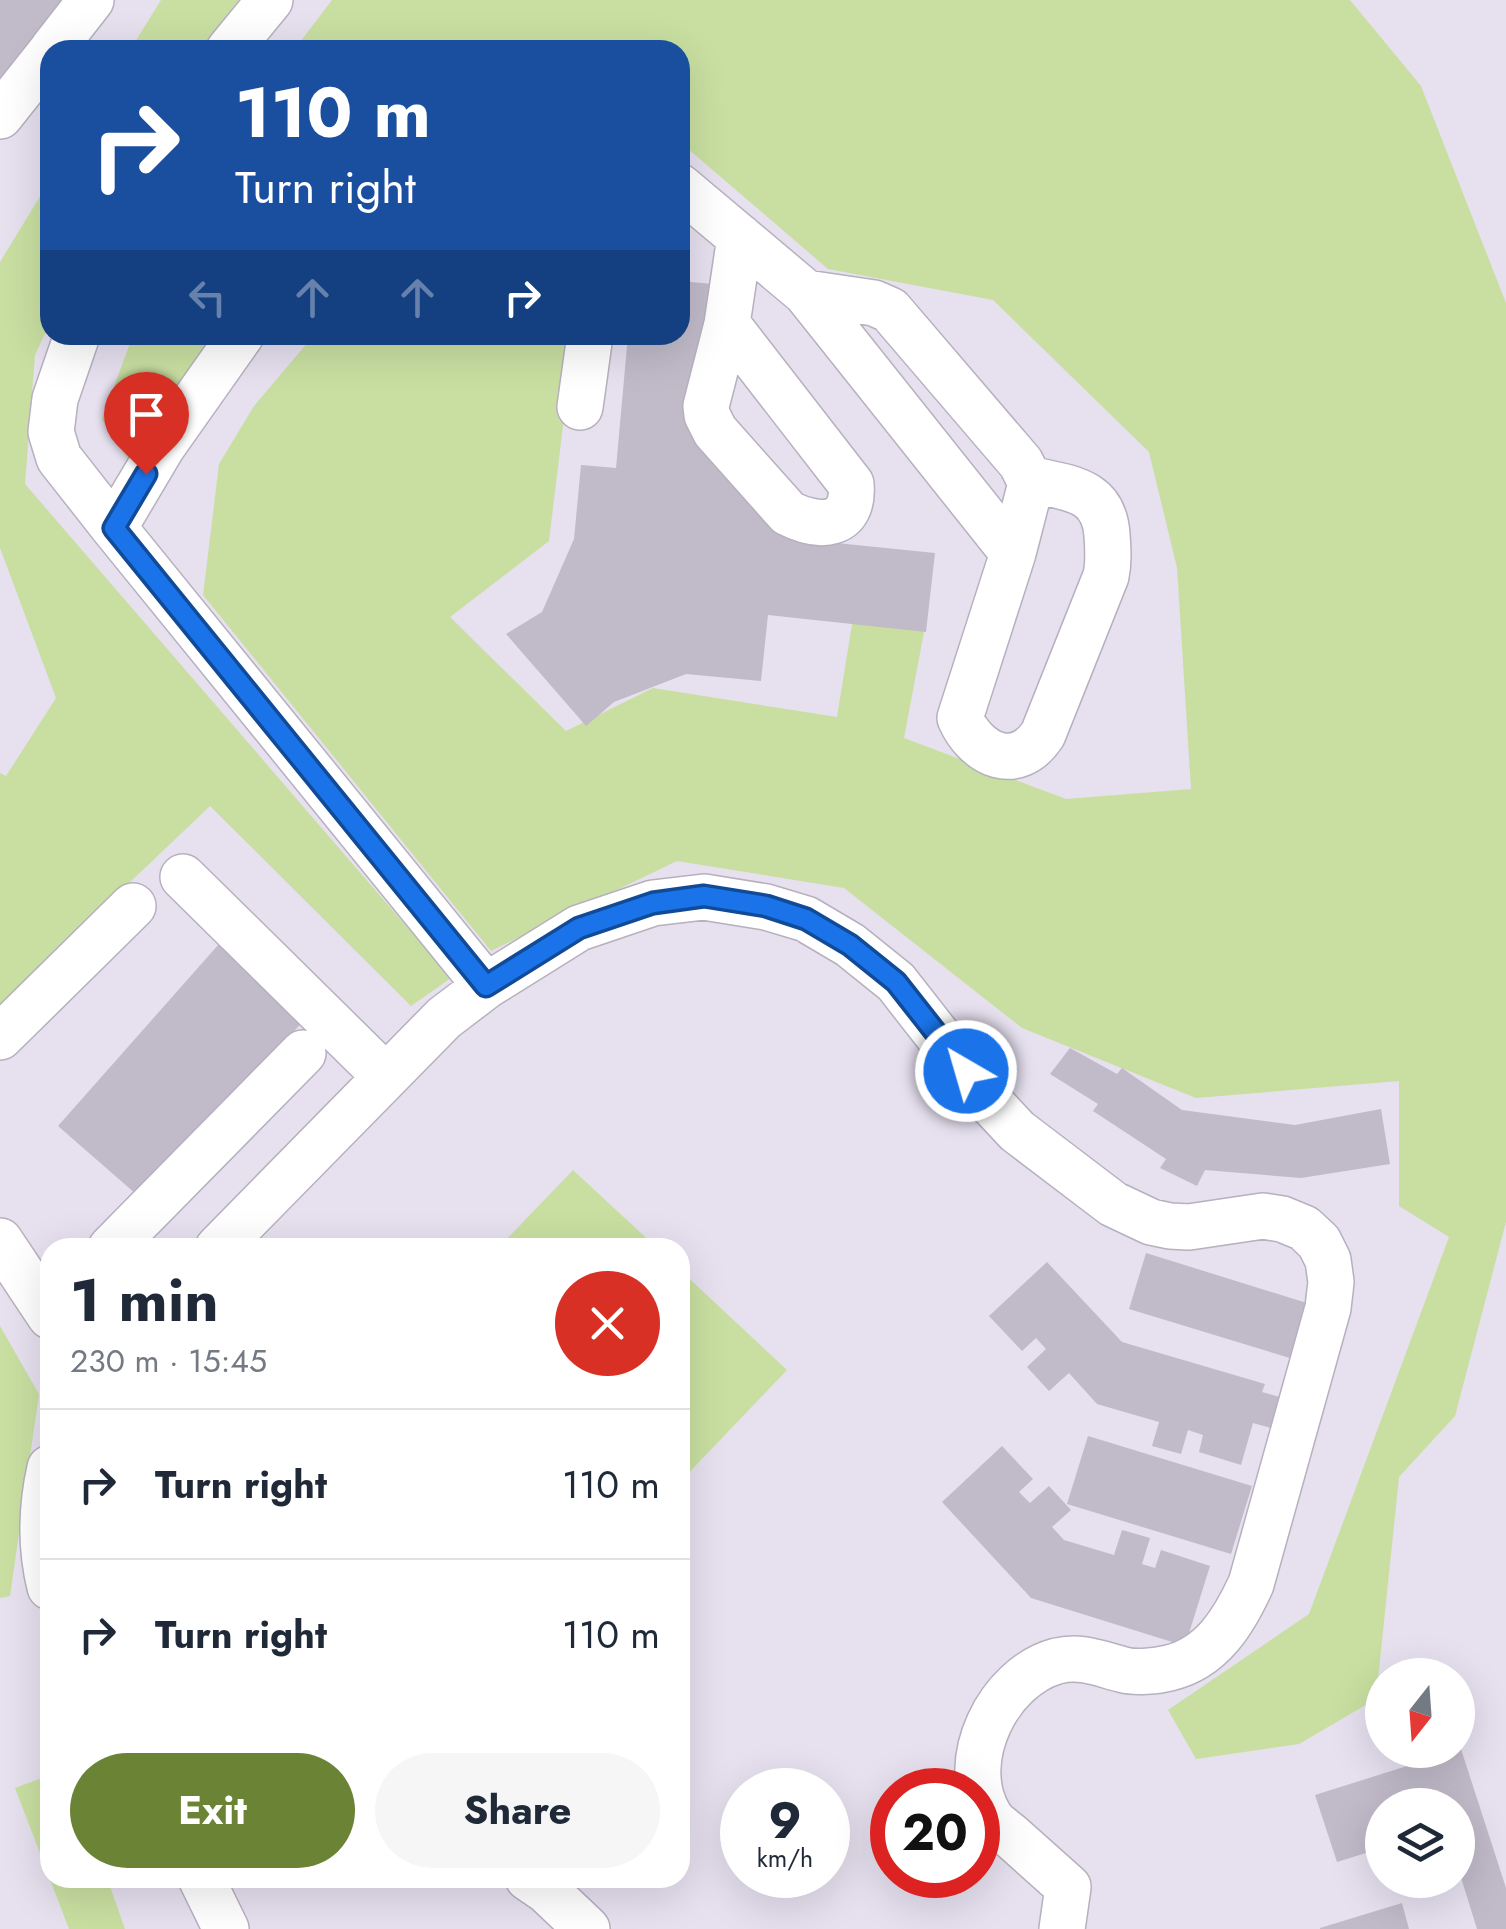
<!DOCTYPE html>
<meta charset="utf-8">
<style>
:root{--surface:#fff;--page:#f6f6f7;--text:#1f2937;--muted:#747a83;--line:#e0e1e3;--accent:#6a8335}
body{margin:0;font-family:Jost,sans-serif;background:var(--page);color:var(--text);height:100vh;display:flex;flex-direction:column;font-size:38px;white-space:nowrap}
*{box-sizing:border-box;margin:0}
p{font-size:32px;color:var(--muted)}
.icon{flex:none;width:55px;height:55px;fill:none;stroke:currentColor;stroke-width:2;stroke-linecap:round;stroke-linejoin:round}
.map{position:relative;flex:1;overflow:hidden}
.sheet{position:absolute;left:40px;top:1238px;width:650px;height:650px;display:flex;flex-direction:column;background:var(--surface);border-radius:30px;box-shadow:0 10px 40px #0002}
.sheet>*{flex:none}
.banner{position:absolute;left:40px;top:40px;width:650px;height:305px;border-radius:30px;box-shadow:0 10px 40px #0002;background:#1a4fa0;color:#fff;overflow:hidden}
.needle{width:65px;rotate:197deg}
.fabs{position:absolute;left:1365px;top:1658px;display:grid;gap:20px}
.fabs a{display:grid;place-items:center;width:110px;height:110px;border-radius:50%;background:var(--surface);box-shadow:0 10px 40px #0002;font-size:50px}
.speed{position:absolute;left:720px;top:1768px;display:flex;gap:20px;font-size:50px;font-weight:700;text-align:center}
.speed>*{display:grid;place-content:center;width:130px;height:130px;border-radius:50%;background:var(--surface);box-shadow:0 10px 40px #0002;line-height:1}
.speed small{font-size:25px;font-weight:400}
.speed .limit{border:15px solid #d22;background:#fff;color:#111}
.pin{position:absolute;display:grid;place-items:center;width:85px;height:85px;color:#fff;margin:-102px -42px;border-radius:50% 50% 50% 0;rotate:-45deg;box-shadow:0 0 10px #0007}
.pin .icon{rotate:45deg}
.me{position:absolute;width:110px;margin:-55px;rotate:322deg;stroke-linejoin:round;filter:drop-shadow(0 0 8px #0008)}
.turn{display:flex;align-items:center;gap:35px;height:210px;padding:0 30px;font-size:45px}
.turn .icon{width:130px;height:130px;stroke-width:2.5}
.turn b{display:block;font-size:70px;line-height:85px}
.lanes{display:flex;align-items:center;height:95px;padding:0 30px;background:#0003;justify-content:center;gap:50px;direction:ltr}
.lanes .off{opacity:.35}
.round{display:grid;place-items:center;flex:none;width:105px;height:105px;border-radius:52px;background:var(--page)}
.head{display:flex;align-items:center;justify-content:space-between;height:170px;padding:0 30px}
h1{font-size:60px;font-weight:700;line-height:75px}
.action{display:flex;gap:20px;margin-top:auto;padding:20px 30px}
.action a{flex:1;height:115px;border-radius:60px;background:var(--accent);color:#fff;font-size:40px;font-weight:700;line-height:115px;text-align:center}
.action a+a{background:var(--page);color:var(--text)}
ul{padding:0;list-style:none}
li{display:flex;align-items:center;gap:30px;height:150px;padding:0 30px;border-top:2px solid var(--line)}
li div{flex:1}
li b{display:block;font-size:38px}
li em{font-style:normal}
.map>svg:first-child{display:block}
.green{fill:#c9dfa1}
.building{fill:#c0bac9}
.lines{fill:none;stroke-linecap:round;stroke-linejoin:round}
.minor-casing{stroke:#b6b0bf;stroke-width:48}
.minor{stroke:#fff;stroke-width:45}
.route-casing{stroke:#114b97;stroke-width:25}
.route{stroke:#1a73e8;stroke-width:18}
</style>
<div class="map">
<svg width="1506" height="1929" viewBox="0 0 1506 1929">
<rect width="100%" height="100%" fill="#e6e0ef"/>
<!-- green -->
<path class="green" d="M161,0h78l-39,50h-70z
M332,0h1018l71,86 85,217v919l-51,194 -56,61 -23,222 -77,45 -103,15 -28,-49 141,-96 140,-377 -50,-31v-125l-203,17 -174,-70 -178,-140 -167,-27 -186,90 -288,-356 16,-131 35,-58 60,-71h260l-25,206 -99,76 116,114 87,-43 184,29 18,-111 72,10 -23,122 162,61 125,-10 -14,-221 -28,-116 -156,-152 -165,-31 -148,-127v-92h-386z
M50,180v143l-15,32 -10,129 426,494 -40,28 -201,-200 -210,200v-233l6,3 50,-78 -56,-150v-286z
M133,335h92l-42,57 -56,65 -25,-38z
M573,1170l83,77h-157z
M680,1270l107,100 -107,112z
M0,1326l39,68 -29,202 -10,2z
M50,1775v103h57l18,51h-56l-54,-141z"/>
<!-- building -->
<path class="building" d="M0,0h81l-81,107z
M680,281l33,3 -13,145 81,65 6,44 148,15 -9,79 -158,-17 -7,66 -75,-7 -72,28 -28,24 -80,-92 36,-22 32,-73 7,-74 35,3 12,-133h52z
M219,944l86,75 -161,182 -86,-75z
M1070,1048l47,26 5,-6 60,42 113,15 86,-16 9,55 -89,14 -96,-8 -8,16 -37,-18 6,-9 -73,-48 5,-7 -48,-30z
M1146,1253l164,51 -17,55 -164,-50z
M1047,1262l75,80 143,42 -3,8 28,8 -8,31 -29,-8 -12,42 -42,-13 4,-17 -15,-5 -7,24 -29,-8 7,-24 -62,-18 -28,-31 -20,18 -22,-24 19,-18 -10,-11 -14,13 -33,-35z
M1088,1436l164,50 -21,68 -164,-50z
M1002,1446l31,33 -14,13 11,11 19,-17 22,24 -19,17 12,13 50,15 8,-25 28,8 -8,26 13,4 6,-18 49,16 -25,80 -154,-48 -89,-96z
M1461,1749l45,139v41h-29l-19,-61v-63h-76v43l-45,14 -22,-67z
M1402,1903l7,26h-89v-1z"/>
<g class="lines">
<defs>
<path id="minor" d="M52,50l39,-50
M229,50l41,-50
M0,116l50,-63
M680,187l126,106 207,260 -53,165c16,37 57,56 83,16l63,-158c3,-14 2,-27 1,-41 -3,-47 -40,-47 -78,-56
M806,293l68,10 16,7 131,153 8,16 1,8 -17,66
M727,324l124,160c4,44 -32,45 -63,29l-73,-82 -8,-16 -1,-9 21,-82 13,-87
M77,335l-22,64 -4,33 8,26 55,70 372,458
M580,407l10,-72
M114,528l48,-81 79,-112
M183,877l203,200
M0,1037l133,-131
M0,1241l50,75
M111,1248l192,-195
M218,1248l226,-230 42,-32 93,-58 74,-25 51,-6 62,10 40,12 44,26 46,37 93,119 28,30 96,73 38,18 19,4 19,1 74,-11 19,3 22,9 15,14 9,18 3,22 -3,26 -77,276c-17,37 -39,74 -82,84 -12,3 -33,5 -45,2 -24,-6 -42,-15 -67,-9 -59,16 -100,100 -68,154 4,8 15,15 22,21 19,17 38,34 57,51l-6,42
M50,1468c-9,40 -10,79 0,119
M201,1878l25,51
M528,1878l19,13 40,38"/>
</defs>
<!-- minor casing -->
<use href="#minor" class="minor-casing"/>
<!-- minor -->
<use href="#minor" class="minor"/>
</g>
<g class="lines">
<defs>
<path id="route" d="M146,474l-32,54 372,458 93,-58 74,-25 51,-7 62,10 40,13 44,26 46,37 70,89"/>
</defs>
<!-- route casing -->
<use href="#route" class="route-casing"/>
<!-- route -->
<use href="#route" class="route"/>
</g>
</svg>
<div class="fabs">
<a><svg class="needle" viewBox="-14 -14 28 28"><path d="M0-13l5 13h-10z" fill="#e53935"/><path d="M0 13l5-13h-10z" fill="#747a83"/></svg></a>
<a><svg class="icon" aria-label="layers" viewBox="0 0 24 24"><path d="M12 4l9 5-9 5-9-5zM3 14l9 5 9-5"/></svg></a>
</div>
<div class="speed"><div>9<small>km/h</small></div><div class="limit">20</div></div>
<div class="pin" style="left:146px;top:474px;background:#d93025"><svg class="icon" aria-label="arrive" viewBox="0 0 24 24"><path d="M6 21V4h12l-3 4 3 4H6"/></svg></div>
<svg class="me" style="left:966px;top:1071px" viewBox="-20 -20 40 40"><circle r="17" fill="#1a73e8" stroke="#fff" stroke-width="3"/><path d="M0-11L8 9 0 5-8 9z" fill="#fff"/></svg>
<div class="banner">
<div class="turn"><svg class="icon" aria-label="right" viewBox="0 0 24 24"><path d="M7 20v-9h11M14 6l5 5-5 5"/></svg><div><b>110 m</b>Turn right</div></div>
<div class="lanes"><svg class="icon off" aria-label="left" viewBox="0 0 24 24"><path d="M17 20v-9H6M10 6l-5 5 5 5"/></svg><svg class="icon off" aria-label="ahead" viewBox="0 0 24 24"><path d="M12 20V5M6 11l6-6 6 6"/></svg><svg class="icon off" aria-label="ahead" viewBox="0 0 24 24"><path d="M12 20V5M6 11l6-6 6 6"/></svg><svg class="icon" aria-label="right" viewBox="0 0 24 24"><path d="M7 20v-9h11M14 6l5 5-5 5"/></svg></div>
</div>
<section class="sheet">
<div class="head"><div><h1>1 min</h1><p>230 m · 15:45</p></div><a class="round" style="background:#d93025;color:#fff"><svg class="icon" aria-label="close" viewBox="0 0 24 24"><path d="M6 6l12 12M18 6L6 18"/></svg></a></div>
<ul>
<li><svg class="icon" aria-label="right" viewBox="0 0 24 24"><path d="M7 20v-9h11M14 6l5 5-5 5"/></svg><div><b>Turn right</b></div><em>110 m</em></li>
<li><svg class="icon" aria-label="right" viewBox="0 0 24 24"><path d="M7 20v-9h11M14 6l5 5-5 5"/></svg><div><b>Turn right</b></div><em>110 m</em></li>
</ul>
<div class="action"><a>Exit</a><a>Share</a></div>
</section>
</div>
